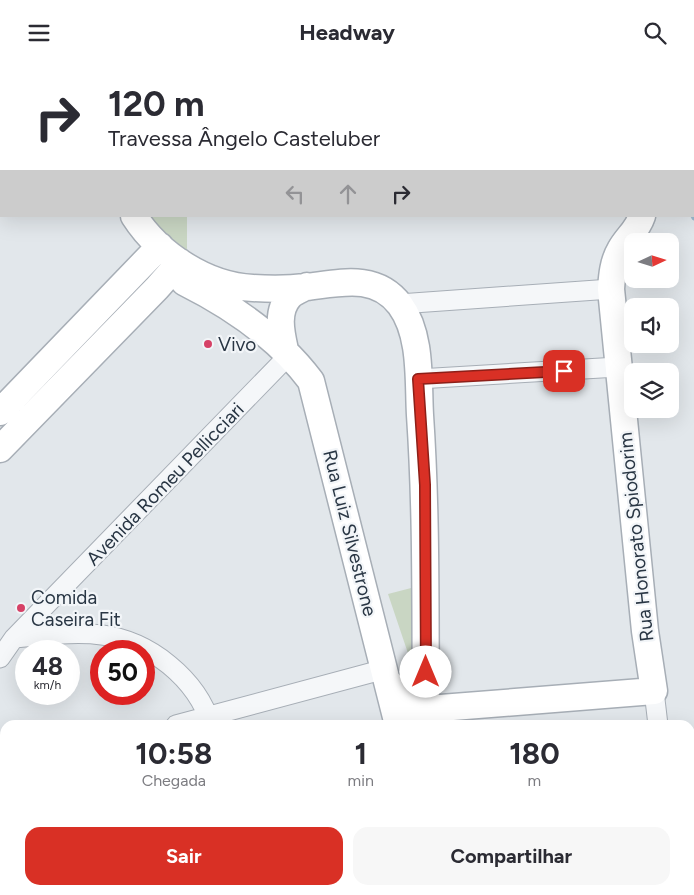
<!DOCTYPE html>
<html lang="pt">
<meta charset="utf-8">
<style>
:root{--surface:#fff;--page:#f7f7f7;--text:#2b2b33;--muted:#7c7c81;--accent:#d93025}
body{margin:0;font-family:Figtree,sans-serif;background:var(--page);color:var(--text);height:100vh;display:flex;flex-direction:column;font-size:19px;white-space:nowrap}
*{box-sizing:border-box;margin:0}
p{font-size:16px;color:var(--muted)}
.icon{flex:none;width:28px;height:28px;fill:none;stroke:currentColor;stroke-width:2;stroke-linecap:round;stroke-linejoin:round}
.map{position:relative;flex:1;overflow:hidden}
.side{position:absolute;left:0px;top:655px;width:695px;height:175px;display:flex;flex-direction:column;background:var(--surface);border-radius:15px 15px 0 0;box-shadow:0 5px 20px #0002}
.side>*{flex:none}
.banner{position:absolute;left:0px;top:0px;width:695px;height:152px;box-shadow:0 5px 20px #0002;background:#fff;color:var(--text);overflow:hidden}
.needle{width:32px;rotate:86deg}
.buttons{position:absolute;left:624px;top:168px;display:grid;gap:10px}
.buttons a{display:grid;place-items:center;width:55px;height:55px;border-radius:10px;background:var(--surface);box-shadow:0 5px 20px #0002;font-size:25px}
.speed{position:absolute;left:15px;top:575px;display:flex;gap:10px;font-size:25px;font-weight:700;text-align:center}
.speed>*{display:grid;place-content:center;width:65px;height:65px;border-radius:50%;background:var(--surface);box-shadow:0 5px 20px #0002;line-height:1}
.speed small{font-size:12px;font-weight:400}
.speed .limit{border:8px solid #d22;background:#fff;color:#111}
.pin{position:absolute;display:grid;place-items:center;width:42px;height:42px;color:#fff;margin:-21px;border-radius:10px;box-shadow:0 2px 8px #0006}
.me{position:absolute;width:55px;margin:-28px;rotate:0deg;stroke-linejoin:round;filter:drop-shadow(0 0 4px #0008)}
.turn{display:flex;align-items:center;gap:18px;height:105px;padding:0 25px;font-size:22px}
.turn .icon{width:65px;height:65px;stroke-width:2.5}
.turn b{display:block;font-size:35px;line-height:42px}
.lanes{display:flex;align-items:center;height:48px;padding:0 25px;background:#0003;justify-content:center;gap:25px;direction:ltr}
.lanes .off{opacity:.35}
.eta{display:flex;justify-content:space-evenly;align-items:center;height:85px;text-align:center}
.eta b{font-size:30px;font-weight:700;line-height:35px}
.button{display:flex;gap:10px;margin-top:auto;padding:10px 25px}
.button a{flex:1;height:58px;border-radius:15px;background:var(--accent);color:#fff;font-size:20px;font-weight:700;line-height:58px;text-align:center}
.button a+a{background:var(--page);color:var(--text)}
header{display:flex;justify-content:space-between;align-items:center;height:65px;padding:0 25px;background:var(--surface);font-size:22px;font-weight:700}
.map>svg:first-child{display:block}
.green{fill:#c9d6c3}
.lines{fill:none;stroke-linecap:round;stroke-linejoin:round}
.stream{stroke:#9cb8cd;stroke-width:5}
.lane-casing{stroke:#a7aeb6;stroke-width:11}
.street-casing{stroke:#a7aeb6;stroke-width:21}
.secondary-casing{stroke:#a7aeb6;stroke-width:29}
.lane{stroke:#f5f7f9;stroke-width:9}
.street{stroke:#f5f7f9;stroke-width:19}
.secondary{stroke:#fff;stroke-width:26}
.route-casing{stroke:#8d1f18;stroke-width:12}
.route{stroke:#d93025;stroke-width:9}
.poi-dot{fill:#d64166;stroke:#f2f5f8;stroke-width:2}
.labels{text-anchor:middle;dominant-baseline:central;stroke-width:4.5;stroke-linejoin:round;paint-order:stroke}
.poi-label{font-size:19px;fill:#293644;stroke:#f2f5f8;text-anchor:start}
.street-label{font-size:19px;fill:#293644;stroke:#f2f5f8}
</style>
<header><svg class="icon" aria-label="menu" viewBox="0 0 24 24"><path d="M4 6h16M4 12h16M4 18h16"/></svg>Headway<svg class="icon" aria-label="search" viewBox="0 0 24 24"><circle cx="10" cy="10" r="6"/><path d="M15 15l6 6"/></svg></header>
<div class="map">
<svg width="694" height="830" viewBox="0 0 694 830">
<rect width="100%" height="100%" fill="#e2e7eb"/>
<!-- green -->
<path class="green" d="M151,151h36v35c-11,-9 -33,-20 -36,-35z
M415,522l1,90 -28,-83z"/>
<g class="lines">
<!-- stream -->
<path class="stream" d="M505,0l4,1
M693,151l1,2"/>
<defs>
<path id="lane" d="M690,798h4"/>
<path id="street" d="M612,0v1
M399,239l212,-15
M418,314l200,-12
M14,573c28,-2 60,-7 88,-3 48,6 95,44 109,90
M0,593l14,-20 276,-284
M654,626l4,34
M176,660l209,-56
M0,707l5,-1
M677,825v5
M11,830l3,-5
M180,830l2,-5"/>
<path id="secondary" d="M9,0v1
M56,0v1
M425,0l4,1
M0,65l1,-5
M134,151c25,39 73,70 119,72 18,1 36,1 53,-1 34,-4 70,-14 94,18 22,30 18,75 20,110 7,103 5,207 6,310
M184,217c48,24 94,55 127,99l87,344
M285,285c-4,-18 -9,-39 5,-54 4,-4 12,-7 17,-10
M0,347l160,-166
M0,384l157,-161 23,-26
M387,615l19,25 9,5 239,-19 -9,-60 -34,-342c1,-13 2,-27 9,-39 7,-13 17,-19 22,-34
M417,830v-5"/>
</defs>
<!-- lane casing -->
<use href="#lane" class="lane-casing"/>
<!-- street casing -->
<use href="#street" class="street-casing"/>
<!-- secondary casing -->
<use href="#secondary" class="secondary-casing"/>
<!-- lane -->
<use href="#lane" class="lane"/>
<!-- street -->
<use href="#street" class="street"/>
<!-- secondary -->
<use href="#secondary" class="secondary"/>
</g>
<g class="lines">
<defs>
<path id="route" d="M426,607l-1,-187 -7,-106 146,-8"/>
</defs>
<!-- route casing -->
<use href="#route" class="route-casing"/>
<!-- route -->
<use href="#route" class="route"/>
</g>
<!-- markers -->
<g class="poi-dot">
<circle cx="208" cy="279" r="5"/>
<circle cx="21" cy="543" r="5"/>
</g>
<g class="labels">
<!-- poi labels -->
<g class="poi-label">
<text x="218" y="279">Vivo</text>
<text x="31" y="532">Comida<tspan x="31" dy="22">Caseira Fit</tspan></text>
</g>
<!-- street labels -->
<g class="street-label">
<text transform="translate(165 419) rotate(-46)">Avenida Romeu Pellicciari</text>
<text transform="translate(350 468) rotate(76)">Rua Luiz Silvestrone</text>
<text transform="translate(636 472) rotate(-96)">Rua Honorato Spiodorim</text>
</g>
</g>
</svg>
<div class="buttons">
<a><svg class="needle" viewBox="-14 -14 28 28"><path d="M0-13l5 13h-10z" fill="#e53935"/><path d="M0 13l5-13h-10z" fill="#7c7c81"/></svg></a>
<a><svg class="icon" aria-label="sound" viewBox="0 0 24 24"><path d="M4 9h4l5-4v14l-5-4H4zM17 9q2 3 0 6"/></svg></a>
<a><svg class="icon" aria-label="layers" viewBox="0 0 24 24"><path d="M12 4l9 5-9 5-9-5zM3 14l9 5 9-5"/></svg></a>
</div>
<div class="speed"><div>48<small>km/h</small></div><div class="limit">50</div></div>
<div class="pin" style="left:564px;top:306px;background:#d93025"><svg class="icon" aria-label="arrive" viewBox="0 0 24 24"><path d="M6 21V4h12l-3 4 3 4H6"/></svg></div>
<svg class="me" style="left:426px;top:607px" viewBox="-20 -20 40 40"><circle r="19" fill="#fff"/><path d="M0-13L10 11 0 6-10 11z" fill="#d93025"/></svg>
<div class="banner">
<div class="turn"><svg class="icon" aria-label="right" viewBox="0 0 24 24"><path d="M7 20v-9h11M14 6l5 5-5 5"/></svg><div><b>120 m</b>Travessa Ângelo Casteluber</div></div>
<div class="lanes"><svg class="icon off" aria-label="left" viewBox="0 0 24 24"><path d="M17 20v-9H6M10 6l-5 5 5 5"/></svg><svg class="icon off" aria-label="ahead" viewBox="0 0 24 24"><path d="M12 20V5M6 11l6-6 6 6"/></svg><svg class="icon" aria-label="right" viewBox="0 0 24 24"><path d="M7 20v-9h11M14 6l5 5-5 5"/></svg></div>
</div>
<section class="side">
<div class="eta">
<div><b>10:58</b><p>Chegada</p></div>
<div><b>1</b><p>min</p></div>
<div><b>180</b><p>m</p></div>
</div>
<div class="button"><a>Sair</a><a>Compartilhar</a></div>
</section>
</div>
